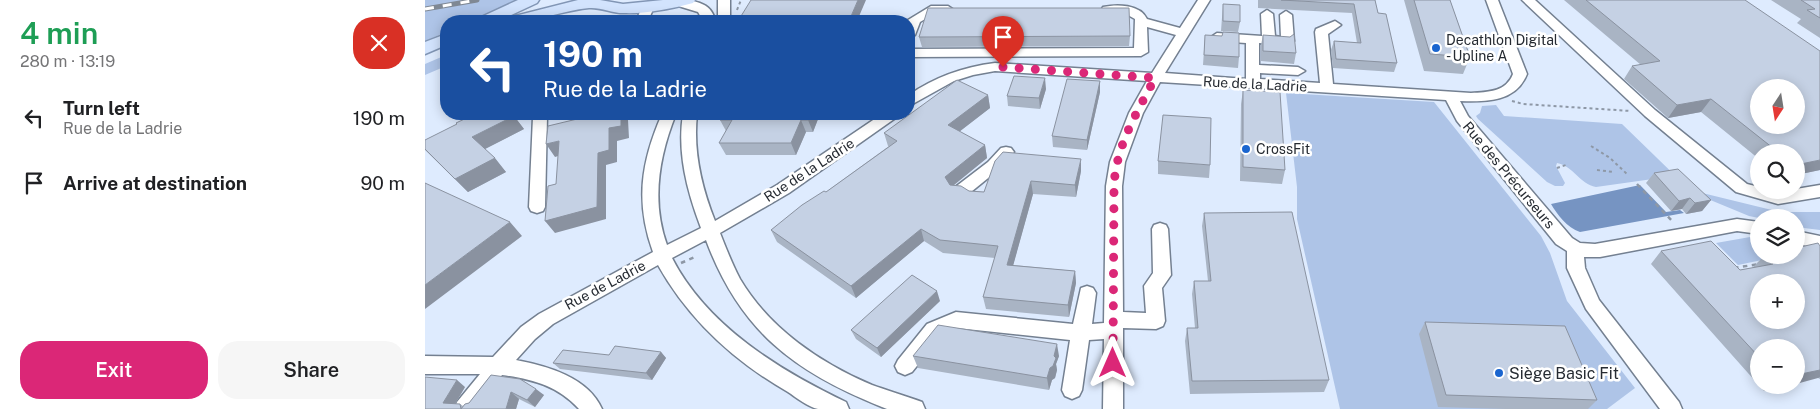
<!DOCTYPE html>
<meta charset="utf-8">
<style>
:root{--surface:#fff;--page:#f6f6f6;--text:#202124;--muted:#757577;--accent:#db2777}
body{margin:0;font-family:"Public Sans",sans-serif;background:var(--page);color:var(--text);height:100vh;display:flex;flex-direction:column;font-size:19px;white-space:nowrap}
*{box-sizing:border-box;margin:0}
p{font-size:16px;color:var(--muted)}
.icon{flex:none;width:28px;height:28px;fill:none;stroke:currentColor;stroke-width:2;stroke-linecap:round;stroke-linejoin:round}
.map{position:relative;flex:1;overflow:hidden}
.side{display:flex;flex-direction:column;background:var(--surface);width:425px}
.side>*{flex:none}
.hud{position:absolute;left:15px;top:15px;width:475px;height:105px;border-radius:20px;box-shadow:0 2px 12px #0003;background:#1a4fa0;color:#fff;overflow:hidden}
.needle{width:32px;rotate:192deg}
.buttons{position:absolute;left:1325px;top:79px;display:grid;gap:10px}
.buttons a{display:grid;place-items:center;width:55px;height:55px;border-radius:50%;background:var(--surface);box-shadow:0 2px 12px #0003;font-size:25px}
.pin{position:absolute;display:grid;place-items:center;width:42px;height:42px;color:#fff;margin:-51px -21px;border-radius:50% 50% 50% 0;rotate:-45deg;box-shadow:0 0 5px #0007}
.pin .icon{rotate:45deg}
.me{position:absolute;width:55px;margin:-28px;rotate:0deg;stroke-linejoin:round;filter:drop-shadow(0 0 4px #0008)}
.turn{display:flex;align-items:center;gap:18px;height:105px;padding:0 20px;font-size:22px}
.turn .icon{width:65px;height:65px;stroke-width:2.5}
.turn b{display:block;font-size:35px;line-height:42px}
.round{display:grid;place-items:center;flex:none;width:52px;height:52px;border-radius:20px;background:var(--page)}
.summary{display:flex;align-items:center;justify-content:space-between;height:85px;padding:0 20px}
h1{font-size:30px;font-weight:600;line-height:38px;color:#1e9e55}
.button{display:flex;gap:10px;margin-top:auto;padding:10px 20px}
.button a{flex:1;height:58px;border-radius:20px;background:var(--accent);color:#fff;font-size:20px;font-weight:600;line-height:58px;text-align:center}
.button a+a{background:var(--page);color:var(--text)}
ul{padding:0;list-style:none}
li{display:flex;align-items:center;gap:15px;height:65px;padding:0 20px}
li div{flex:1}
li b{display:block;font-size:19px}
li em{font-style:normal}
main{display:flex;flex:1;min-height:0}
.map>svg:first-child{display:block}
.green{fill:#aec4e7}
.water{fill:#7694c2}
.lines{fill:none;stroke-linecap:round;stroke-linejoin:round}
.minor-casing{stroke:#748091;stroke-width:3}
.major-casing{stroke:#8296b5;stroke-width:3}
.path-far1{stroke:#8e98a6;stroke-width:2;stroke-dasharray:3 3;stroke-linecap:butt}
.path{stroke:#8e98a6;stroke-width:2.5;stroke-dasharray:4.5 4.5;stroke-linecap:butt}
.minor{fill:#fff;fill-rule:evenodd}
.major{fill:#d2e3fd;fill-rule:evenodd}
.rail-casing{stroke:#7f8894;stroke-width:5}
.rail{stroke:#fff;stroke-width:3;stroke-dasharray:9;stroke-linecap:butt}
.wall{fill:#a9b4c4}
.shaded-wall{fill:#8a92a0}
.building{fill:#c5d1e4;stroke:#8a92a0;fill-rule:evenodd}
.route{stroke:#db2777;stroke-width:9;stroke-dasharray:0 16.2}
.poi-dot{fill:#1a65cf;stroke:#fff;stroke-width:2}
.labels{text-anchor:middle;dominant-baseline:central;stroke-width:5;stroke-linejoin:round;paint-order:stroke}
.poi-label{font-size:14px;fill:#262b32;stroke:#fff;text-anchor:start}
.street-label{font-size:14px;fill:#262b32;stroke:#fff}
.near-poi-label{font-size:16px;fill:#262b32;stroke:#fff;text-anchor:start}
</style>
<main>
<section class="side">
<div class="summary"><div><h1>4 min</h1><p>280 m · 13:19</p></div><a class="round" style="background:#d93025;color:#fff"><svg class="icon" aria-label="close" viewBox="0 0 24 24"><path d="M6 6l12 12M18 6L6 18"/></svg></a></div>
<ul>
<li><svg class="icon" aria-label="left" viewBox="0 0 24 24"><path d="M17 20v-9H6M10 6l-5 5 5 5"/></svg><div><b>Turn left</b><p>Rue de la Ladrie</p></div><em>190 m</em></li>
<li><svg class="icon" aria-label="arrive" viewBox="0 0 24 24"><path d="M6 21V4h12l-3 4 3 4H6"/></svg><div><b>Arrive at destination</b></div><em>90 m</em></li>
</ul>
<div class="button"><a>Exit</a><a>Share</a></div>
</section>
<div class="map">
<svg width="1395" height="409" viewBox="0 0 1395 409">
<rect width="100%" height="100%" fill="#deebfe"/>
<!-- green -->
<path class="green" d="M0,0h94l-48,21h-25v11l-21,9z
M21,55v11l-21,9v-11z
M861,93l148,9 107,134 9,17 17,48 68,87 -28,21h-267l-43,-190v-32z
M1071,105l8,11 118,8 68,66 90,22h40v18l-24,-3v-9h-37l-10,-2 -58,-24 -24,-15 -71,10c-16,-3 -23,-21 -39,-24l-1,3 9,17 -2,3h-8l-8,-4 -69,-63 -2,-3 4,-3 2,-7z
M1325,237l9,2v16h27l-48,10 -22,-22z"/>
<!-- water -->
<path class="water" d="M1215,185l26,27 14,-2 4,3 -104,19c-13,-4 -23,-18 -29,-28z"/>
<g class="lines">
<defs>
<path id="minor" d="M249,0c17,0 38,1 41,21h-12l-5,-9 -23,-7 -2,-3z
M293,0h12v21h-12z
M773,0h12l-45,73 81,6v-36l-29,-2 -6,-4 6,-4 45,3 -1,-22 6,-4 6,4 2,22 6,1 -1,-22 6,-4 6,4 2,26 -6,4 -29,-2v22l39,2 7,4 -7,4 -38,-2v6l60,4 -5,-51 1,-3 19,-8 6,4 -13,9 5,50 138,9c17,-1 35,-1 42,-19l-27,-74h12l29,74c-11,28 -40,28 -67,27l8,15 104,122 8,5 15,1 142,-25 22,3v12l-22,-3 -137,26h-16l1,11 14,32 80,102 3,7h-22l-74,-100 -19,-41v-17l-11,-7 -99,-123 -11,-21 -286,-18 -17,31 -18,49 -3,24 1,126 23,1 -2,-27 9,-13 -1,-44 2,-4 6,-2 6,2 2,4 3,46 -9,13 3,33 -2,5 -7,3 -33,-1v81h-20l1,-70 -15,1 -7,50 -3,6 -7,3 -7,-3 -3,-6 8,-50 -113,-12 -16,8 -29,36 -7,3 -7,-3 -3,-6 3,-6 29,-36 29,-12 117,12 8,-36 6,-2 6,2 3,5 -4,31 12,-1 2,-137 4,-24 19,-49 18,-32 -152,-10 -22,4 -19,6 -45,25v-11c26,-18 54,-28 86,-32l157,10 24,-38 -29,-8 1,25 -7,4 -232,1v-8l225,-1 1,-29 -9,-5 -23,-1 -2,-3 2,-3c14,-3 37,-3 44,12l33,9z
M1097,0h13l120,110 92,74 12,3v3l19,2 42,-7v12l-42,7 -42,-12 -91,-76z
M223,3l6,4 -6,14h-12l6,-14z
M506,6h17l6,4 -6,4h-14l-14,8 -5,13 -6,4 -1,-19z
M106,114h15l1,2 -2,91 -2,4 -6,2 -6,-2 -2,-4 4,-90z
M237,114h14c-17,42 -25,87 -9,131l34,-17c-14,-37 -24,-75 -18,-114h14c-4,37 4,72 18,107l62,-36 105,-71h17l-2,3 -108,76 -69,40c6,15 12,31 20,46 29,49 80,84 132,106 16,6 34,11 50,17l3,7h-38l-5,-2c-88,-35 -142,-76 -176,-167l-34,18c35,68 107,112 174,144l3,7c-9,0 -21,0 -31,0 -10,-2 -21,-11 -30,-17 -54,-31 -99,-72 -130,-127l-105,59 -18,15 -19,21c31,6 72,17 86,49h-23c-21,-23 -47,-30 -77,-34l-26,34h-22l3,-7 23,-28h-55v-18l68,1 28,-30 18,-13 114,-62c-18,-50 -12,-90 9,-138z
M581,147l5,1 3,4 -16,18 -32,26 -6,2 -6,-2 -2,-4 2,-4 34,-26 13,-14z
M1371,231l24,5v14l-24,-7z"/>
<path id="major" d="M93,0h21l-2,3 -39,18h-21l2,-3z
M153,0h22l23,4 40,-4h32l-2,3c-23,6 -46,11 -70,10 -11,0 -23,-6 -34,-5 -29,3 -55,15 -84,13l2,-3z
M21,34v11l-21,9v-12z"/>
</defs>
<!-- minor casing -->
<use href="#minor" class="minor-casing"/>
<!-- major casing -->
<use href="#major" class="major-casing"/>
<!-- path-far1 -->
<path class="path-far1" d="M312,10l4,-10
M1087,101l11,3 108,7
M1166,146l19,12 17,16
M1132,168l9,-3
M1172,170l16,2"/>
<!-- path -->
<path class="path" d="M1212,184l37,39
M256,263l14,-6
M1309,268l25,-4"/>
<!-- minor -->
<use href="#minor" class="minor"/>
<!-- major -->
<use href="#major" class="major"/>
<defs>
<path id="rail" d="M0,9l52,-9"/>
</defs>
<!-- rail casing -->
<use href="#rail" class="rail-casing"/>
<!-- rail -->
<use href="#rail" class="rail"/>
</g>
<!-- wall -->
<path class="wall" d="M833,0h117l3,13 19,50 -3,9 -61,-4 -2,-18 3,-9 23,2 -5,-30 -94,-5z
M979,0h46l20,57 -7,17 -39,-3z
M1139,0h181l75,170 -24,5v-23h-37v7l-58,-47 -33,6 -44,-39 8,-13 9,-1z
M1346,0h49v38l-23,-15 4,-4z
M798,4l17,18 -2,10 -17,-1z
M780,35l34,22 -1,11 -35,-3z
M838,35l33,18 -2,11 -33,-3v-16z
M705,36l-1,10 -207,1 -3,-10z
M675,81v11l-13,58 -34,-3 -1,-11z
M621,89l-6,20 -32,-3 -1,-10z
M818,90l42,80 -3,14 -42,-3 1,-77z
M563,95l2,13 -31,24 26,13 2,13 -34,27 16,6 15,1 11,-31 86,10 -5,26 -43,-3 -20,71 62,6 1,12 -7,34 -83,-8 -3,-12 12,-39 -52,-5 -19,-12 -68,57 -79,-56 -6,-12 55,-38 63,-46h-1l-4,-13z
M299,114h96l-7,18h-7l-10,23h-70l-7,-12 7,-12 -6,-11z
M89,116l10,13 -39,20 21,23 -38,20 -43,-42v-10z
M733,161l52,4 -1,13 -51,-4z
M1229,173l57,27 -9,11 -16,3 -4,-5 -11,2 -25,-28z
M779,213l125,167 -5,12 -134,2 -5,-53 2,-13h8l-3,-34 2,-13h14l-6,-55z
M1395,246v133l-2,-1 -59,-30v37h31l-26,6 -113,-127 10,-13 79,19 12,-2 13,-13h31z
M515,301l-59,56 -25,-18 -5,-9z
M1000,322l172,78 -9,9h-82l-68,-2 -19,-73z
M236,352l5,6 -14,22 -92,-11 -7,-6 56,-8z
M488,356h146l-3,8 1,6 -2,8 -3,2 -3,10 -131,-22z
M66,375l53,20 -9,12 -16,-8 -3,10h-91l40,-22 -10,17h5l3,2 6,-3z"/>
<!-- shaded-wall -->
<path class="shaded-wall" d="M433,0h8l-9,21h-8z
M620,78l1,11 -6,20 -1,-11z
M675,81v11l-13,58v-10z
M563,95l2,13 -39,30 -3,-13z
M1286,99l-10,13 -33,6 9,-13z
M196,114h3l4,6 1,18 -12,3v21l-11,3v54l-51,14 -10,-12 53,-68 11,-25z
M385,114h10l-7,18 -5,-12z
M89,116l10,13 -41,21 -11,-13z
M376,120l5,12 -10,23 -5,-12z
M134,141l9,12 -13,4 -9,-13z
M560,145l2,13 -39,32 -3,-13z
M70,158l11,14 -38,20 -13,-13z
M656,159v12l-5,26 -1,-12z
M1395,160v10l-24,5v-10z
M606,181l2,13 -23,83 -3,-12z
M1265,198l-8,11 -11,2 8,-10z
M1286,200l-9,11 -16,3 9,-11z
M85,222l12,14 -97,73v-24z
M496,229l3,12 -68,57 -5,-12z
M650,271l1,12 -7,34 -1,-12z
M512,291l3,10 -59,56 -4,-9z
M632,344l2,12 -3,8 1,6 -2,8 -3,2 -3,10 -2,-12z
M236,352l5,6 -14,22 -6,-7z
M1395,370v7l-2,1 -22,6v-9z
M32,380l8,7 -13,22 -9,-6z
M1346,385h19l-26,6z
M111,389l8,6 -9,12 -8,-7z
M86,392l8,7 -3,10h-10z"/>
<!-- building -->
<path class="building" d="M326,0h107l-9,21h-111z
M856,0h94l3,13 8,1 11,49 -61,-4 -2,-18 27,2 -7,-39z
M989,0h36l20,57 -40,-3z
M1161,0h159l75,51v109l-24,5v-13h-18l-67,-53 -34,6 -45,-39 28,-5zM1334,88h37v37h-37z
M1376,0h19v18l-13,-8 8,-1z
M798,4l17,1v17l-17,-1z
M503,8h201l1,28 -211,1z
M150,18l3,2 15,-1 4,2h-50l5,-2z
M216,19l7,2h-8z
M798,32l16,1v24l-35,-2 1,-20 17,1z
M869,34l2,19 -33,-2v-16l27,2z
M589,76l31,2 -6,20 -32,-2z
M642,79l33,2 -13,59 -35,-4z
M532,80l31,15 -40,30 37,20 -40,32 5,8 11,1 8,5 15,1 11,-31 8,-9 78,7 -6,26 -44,-4 -24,84 68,6 -7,34 -85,-8 15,-51 -58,-6 -19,-11 -70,57 -80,-56 31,-25 22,-14 2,1 71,-51 -13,-8z
M818,90l37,2 5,78 -42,-3z
M50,114h36l3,2 -42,21 23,21 -40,21 -30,-30v-9l32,-16 -1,-1z
M173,114h23v12l-12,2v22l-11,3 -1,54 -52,14 3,-35 8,-2 3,-43 -13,3 2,-18z
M299,114h86l-2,6h-7l-10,23h-72l13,-23h-12z
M738,115l48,3 -1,47 -52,-4z
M1253,169l33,31 -16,3 -5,-5 -11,3 -25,-28z
M0,183l85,39 -85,63z
M867,212l37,168 -137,1 -5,-53h11l-4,-47h17l-7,-68z
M1286,241l29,29 33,-6 -8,-9h31v-7l22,-5 2,3v124l-24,5v-27h-37v9l-98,-106zM1334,282h37v38h-37z
M487,275l25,16 -60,57 -26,-18z
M1000,322l140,4 32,74 -151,-5z
M513,325l119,19 -3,12 2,2 -3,8 -3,2 -3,10 -134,-22z
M190,346l46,6 -15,21 -93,-10 10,-13 46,5z
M66,375l29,4 16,10 -9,11 -16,-8 -5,17h-45l4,-5 4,-1z
M0,377l32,3 -14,23 17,1 1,5h-36z"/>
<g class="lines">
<!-- route -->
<path class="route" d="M578,67l152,11c-18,35 -39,67 -41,108l-1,177"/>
</g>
<!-- markers -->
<g class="poi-dot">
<circle cx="1011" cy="48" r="5"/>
<circle cx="821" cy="149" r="5"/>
<circle cx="1074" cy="373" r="5"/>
</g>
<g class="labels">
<!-- poi labels -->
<g class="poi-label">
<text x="1021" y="40">Decathlon Digital<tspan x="1021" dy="16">- Upline A</tspan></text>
<text x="831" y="149">CrossFit</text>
</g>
<!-- street labels -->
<g class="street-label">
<text transform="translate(830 84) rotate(3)">Rue de la Ladrie</text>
<text transform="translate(384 170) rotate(-33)">Rue de la Ladrie</text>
<text transform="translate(1084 175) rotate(50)">Rue des Précurseurs</text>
<text transform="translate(180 285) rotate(-28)">Rue de Ladrie</text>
</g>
<!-- near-poi labels -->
<g class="near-poi-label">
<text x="1084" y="373">Siège Basic Fit</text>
</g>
</g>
</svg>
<div class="buttons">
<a><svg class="needle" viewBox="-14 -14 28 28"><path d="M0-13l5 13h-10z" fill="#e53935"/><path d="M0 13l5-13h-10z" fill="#757577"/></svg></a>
<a><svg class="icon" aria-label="search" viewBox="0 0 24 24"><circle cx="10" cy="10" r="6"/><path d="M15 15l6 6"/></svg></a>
<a><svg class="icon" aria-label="layers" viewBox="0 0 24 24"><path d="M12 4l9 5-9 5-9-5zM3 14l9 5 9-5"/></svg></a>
<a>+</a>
<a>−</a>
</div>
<div class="pin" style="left:578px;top:67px;background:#d93025"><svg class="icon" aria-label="arrive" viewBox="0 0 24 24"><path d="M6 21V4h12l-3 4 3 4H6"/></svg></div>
<svg class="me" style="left:688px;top:363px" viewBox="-20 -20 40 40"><path d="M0-17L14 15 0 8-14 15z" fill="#db2777" stroke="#fff" stroke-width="4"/></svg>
<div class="hud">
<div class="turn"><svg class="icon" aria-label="left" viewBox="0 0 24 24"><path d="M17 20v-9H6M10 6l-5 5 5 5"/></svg><div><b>190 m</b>Rue de la Ladrie</div></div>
</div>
</div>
</main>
